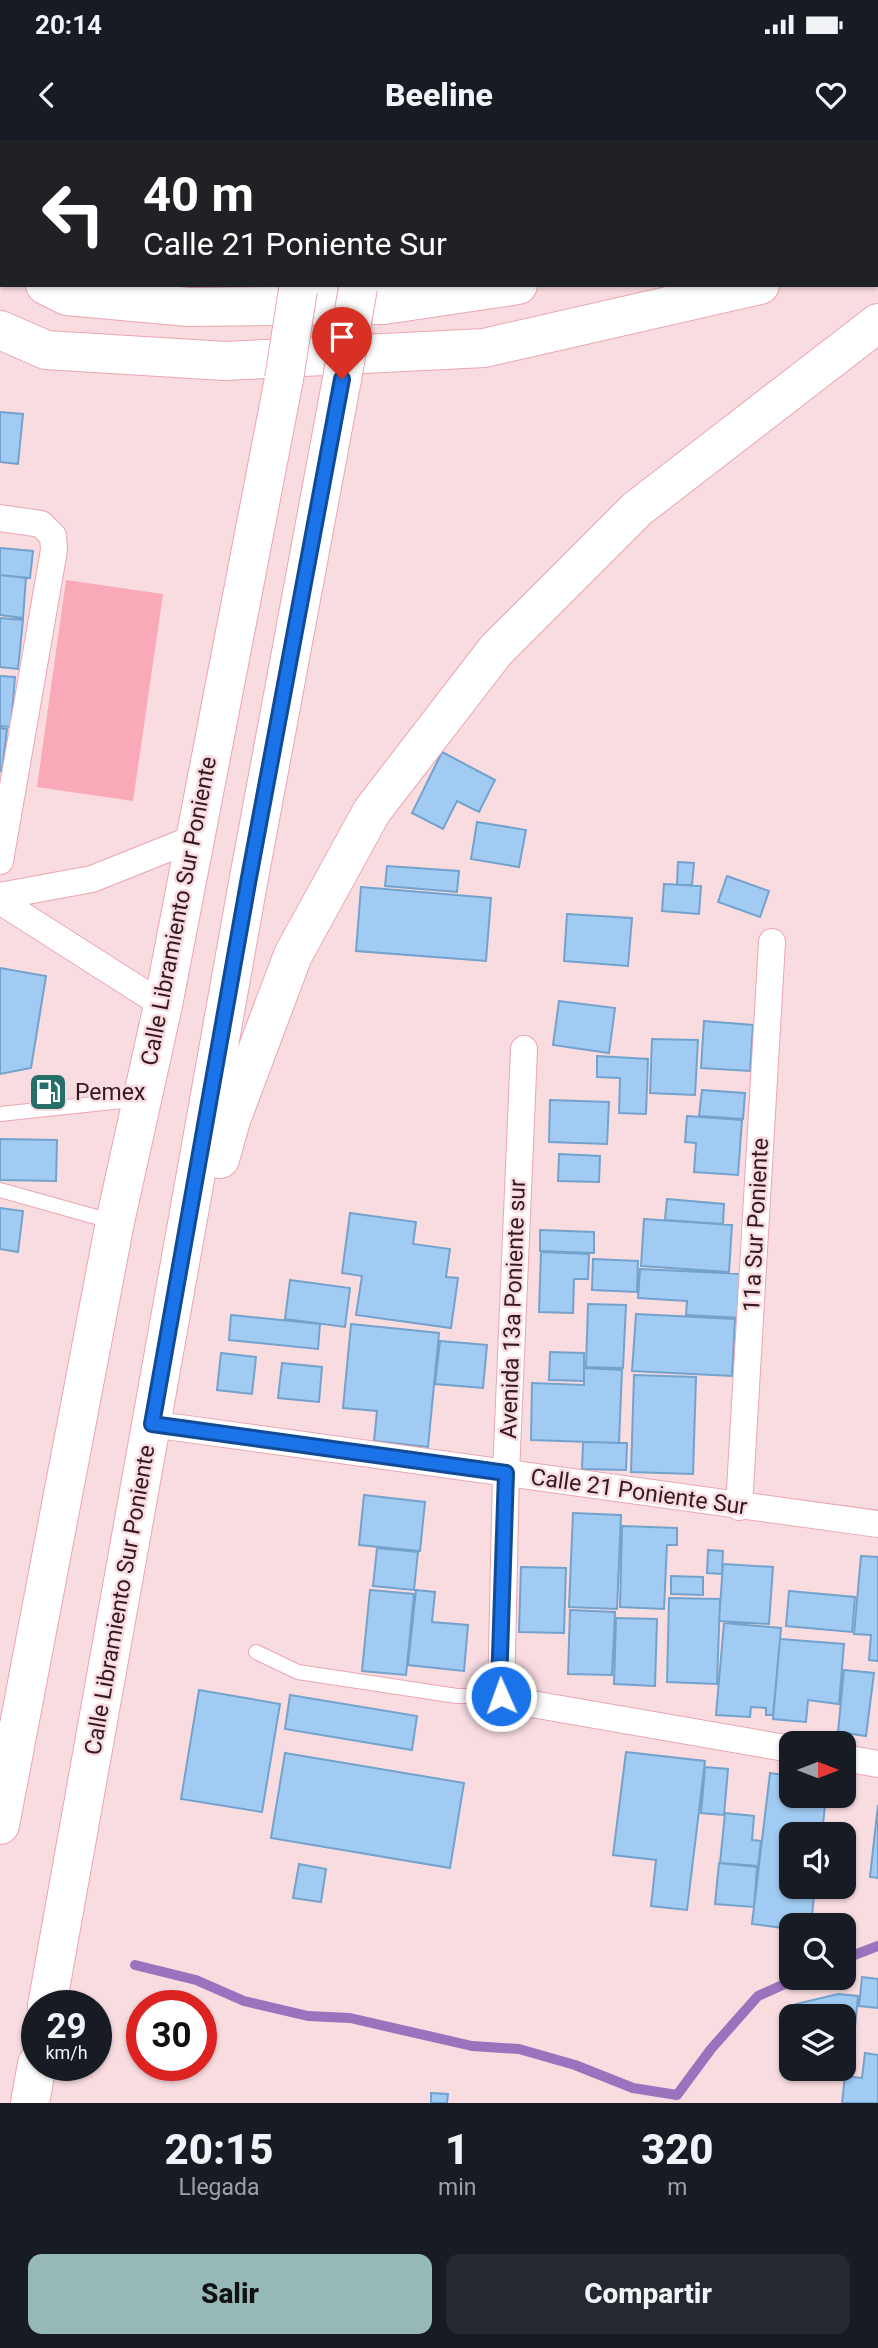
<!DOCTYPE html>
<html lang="es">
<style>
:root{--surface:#171b24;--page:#242831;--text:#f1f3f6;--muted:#9ea1a6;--accent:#96b8b7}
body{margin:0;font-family:Roboto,sans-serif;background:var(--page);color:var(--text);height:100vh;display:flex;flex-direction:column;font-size:26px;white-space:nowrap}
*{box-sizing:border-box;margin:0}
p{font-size:23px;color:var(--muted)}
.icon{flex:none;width:38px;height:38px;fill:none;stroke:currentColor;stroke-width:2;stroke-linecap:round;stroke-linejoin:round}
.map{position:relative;height:1963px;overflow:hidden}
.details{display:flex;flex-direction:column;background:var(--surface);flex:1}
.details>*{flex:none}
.guide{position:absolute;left:0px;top:0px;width:878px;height:147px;box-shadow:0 2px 5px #0004;background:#202124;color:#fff;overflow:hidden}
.needle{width:46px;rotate:90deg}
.controls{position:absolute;left:779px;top:1591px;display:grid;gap:14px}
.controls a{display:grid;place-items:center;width:77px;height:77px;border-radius:14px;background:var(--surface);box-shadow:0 2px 5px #0004;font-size:35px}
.speed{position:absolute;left:21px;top:1850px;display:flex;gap:14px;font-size:35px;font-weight:700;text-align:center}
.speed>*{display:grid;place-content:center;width:91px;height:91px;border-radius:50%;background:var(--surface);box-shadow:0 2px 5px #0004;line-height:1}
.speed small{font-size:18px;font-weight:400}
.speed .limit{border:10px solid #d22;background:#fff;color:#111}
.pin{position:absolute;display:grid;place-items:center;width:60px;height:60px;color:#fff;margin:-72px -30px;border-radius:50% 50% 50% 0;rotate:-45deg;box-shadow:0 0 7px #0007}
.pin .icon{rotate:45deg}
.me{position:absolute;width:77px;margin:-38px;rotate:358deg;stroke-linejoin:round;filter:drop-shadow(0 0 5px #0008)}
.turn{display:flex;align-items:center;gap:24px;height:147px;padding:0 28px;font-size:32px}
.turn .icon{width:91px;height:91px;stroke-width:2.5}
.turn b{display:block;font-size:49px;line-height:60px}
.eta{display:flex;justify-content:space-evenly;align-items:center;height:119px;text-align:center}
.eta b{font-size:42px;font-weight:800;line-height:49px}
.button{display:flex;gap:14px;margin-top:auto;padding:14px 28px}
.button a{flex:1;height:80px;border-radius:14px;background:var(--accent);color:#111;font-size:28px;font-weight:800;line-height:80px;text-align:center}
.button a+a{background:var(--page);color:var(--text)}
.status{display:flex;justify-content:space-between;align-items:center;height:49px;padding:0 35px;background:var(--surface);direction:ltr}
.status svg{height:19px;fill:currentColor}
header{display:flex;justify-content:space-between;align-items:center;height:91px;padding:0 28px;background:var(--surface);font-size:32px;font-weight:800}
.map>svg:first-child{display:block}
.green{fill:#faa9b8}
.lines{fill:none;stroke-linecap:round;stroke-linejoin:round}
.stream{stroke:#9a72be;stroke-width:10}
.building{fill:#a1cbf3;stroke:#73a2cd;stroke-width:2}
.lane-casing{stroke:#eaa6b2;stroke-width:16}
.street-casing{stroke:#eaa6b2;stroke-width:28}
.primary-casing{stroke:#eaa6b2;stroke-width:40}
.lane{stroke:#fff;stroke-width:14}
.street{stroke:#fff;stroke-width:26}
.primary{stroke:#fff;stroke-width:38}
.primary-bridge-casing{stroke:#eaa6b2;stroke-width:40;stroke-linecap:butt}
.primary-bridge{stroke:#fff;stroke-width:38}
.route-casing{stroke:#114b97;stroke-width:18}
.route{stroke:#1a73e8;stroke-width:12}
.labels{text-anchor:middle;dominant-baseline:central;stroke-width:5;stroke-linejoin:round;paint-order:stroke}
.street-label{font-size:23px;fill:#341a1f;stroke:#f9dce0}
.poi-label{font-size:23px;fill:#341a1f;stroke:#f9dce0;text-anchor:start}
</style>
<div class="status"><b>20:14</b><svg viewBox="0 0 49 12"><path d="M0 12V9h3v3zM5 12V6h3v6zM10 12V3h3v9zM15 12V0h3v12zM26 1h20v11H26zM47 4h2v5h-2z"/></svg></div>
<header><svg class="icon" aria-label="back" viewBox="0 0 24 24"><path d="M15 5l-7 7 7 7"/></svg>Beeline<svg class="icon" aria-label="heart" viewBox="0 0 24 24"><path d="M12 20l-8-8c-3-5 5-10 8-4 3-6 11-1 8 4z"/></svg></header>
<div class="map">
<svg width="878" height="1963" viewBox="0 0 878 1963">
<rect width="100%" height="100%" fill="#f9dce0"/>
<!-- green -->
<path class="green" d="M66,440l97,14 -30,207 -96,-14z"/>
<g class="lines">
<!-- stream -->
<path class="stream" d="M844,1819l34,-13
M135,1825l61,15 48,21 64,15 42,2 122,28 47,3 56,16 58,23 44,7 34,-46 47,-53 40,-18"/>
</g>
<!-- building -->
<path class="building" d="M0,272l23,2 -5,50 -18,-2z
M0,408l33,3 -3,27 -30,-3z
M0,435l26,3 -3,40 -23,-3z
M0,478l23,2 -5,49 -18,-2z
M0,536l15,1 -4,50 -11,-1z
M0,588l7,1 -5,43 -2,-1z
M442,612l53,28 -16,32 -22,-11 -14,28 -31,-16z
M477,682l49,8 -7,37 -48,-8z
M678,722l16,1 -2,22h-15z
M387,726l72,5 -2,21 -72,-6z
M727,736l42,15 -9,26 -42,-15z
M664,744l37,2 -2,28 -37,-3z
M361,747l130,11 -5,63 -130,-10z
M567,774l65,4 -4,48 -64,-5z
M0,828l46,8 -15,92 -31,6z
M559,861l56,7 -6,45 -56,-8z
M704,881l49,4 -3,46 -49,-3z
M652,899l46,1 -3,55 -45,-2z
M597,916l51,3 -2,55 -27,-1 1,-35 -23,-1z
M702,950l43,3 -2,26 -44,-3z
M550,960l59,2 -2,42 -58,-2z
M687,976l55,4 -4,55 -44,-3 2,-29 -11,-1z
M0,999l57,1 -1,41 -56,-1z
M559,1014l41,2 -1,26 -41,-1z
M667,1059l57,5 -1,20 -58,-4z
M0,1068l23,3 -5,41 -18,-3z
M350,1073l66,9 -3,22 37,5 -4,28 12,1 -7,50 -95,-13 6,-39 -20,-3z
M644,1079l88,6 -3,47 -88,-6z
M540,1090l54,2v21l-54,-2z
M541,1112l48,2 -1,25h-14l-1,34 -34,-1z
M593,1119l45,2 -1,31 -45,-2z
M640,1129l104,5 -3,44 -55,-3 1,-14 -49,-3z
M290,1140l60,8 -5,39 -60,-8z
M588,1164l38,1 -3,63 -37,-1z
M636,1174l99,5 -3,57 -100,-5z
M231,1175l89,9 -2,25 -89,-9z
M351,1184l88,9 -11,114 -54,-6 3,-30 -34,-3z
M440,1201l47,4 -4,43 -48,-4z
M550,1212l34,1v28l-35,-1z
M221,1213l35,4 -4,37 -35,-4z
M282,1223l40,4 -3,35 -41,-4z
M584,1228l38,2 -3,73 -88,-3 1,-57 52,2z
M634,1235l62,2 -3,97 -62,-2z
M583,1302l44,1 -1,27 -44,-1z
M364,1355l61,7 -5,49 -61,-6z
M573,1373l48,2 -4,94 -48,-2z
M622,1386l55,2v17h-10l-3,64 -44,-2z
M377,1408l41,4 -4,38 -41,-4z
M708,1410l15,1 -1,23 -15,-1z
M861,1416l17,1v104l-9,-1 2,-25 -17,-1z
M723,1424l50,3 -4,57 -50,-3z
M521,1427l45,1 -2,65 -45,-1z
M671,1436l32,1v18l-32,-1z
M370,1450l44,4 -8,81 -44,-4z
M416,1450l19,2 -3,30 36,3 -4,46 -56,-6z
M789,1451l66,6 -3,35 -66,-6z
M669,1458l51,1 -3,85 -50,-2z
M570,1470l45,2 -3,63 -44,-1z
M616,1478l41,1 -2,67 -41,-2z
M724,1483l57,5 -8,87h-7v-7l-15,-1 -1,10 -34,-2z
M780,1499l64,5 -5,60 -31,-4 -2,22 -33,-3z
M844,1530l30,3 -8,63 -28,-4z
M199,1550l81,14 -18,108 -81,-13z
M290,1555l127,21 -5,34 -127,-21z
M626,1612l79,9 -18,149 -36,-4 5,-46 -43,-5z
M285,1613l179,30 -14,85 -179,-30z
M705,1627l23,2 -4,46 -23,-2z
M770,1633l21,3v20h35l-4,38h-31v52h24l-4,39h-20v4l-39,-5z
M878,1665v73l-8,-1z
M725,1673l29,3 -2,24 9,1 -3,25 -38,-3z
M719,1723l38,4 -3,40 -39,-3z
M299,1724l27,5 -5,33 -28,-4z
M862,1837l16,2v29l-19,-2z
M838,1854l20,2 -5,52 -9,-1v-31h-50l2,-12z
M865,1913l13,2v48h-36l3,-27 17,2z
M431,1953l17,1 -1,9h-16z"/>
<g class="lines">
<defs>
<path id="lane" d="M0,974l141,-15
M0,1050l114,32
M256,1512l42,20 159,24h44"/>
<path id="street" d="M0,378l41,6 12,12 1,14 -54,311
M0,756l92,-17 100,-40
M0,761l163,104
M524,909l-18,424 -5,223 8,4 282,49
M151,1284l727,100
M739,1367l33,-565
M844,1618l34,6"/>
<path id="primary" d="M331,2l1,-2
M385,2v-2
M877,72h1
M877,123h1
M0,124h2
M45,145l22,11 122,11 195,-2 134,-20
M0,190l46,20 179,11 259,-13 276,-63
M220,1019l11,-39 62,-165 79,-144 124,-161 141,-141 241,-186
M0,1685l115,-603 48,-217 121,-626
M47,1866l201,-1123 94,-504
M30,1963l7,-39"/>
</defs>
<!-- lane casing -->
<use href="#lane" class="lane-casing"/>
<!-- street casing -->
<use href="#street" class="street-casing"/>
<!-- primary casing -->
<use href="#primary" class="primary-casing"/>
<!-- lane -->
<use href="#lane" class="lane"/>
<!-- street -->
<use href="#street" class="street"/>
<!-- primary -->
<use href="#primary" class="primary"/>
<defs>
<path id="primary-bridge" d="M284,239l14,-89
M342,239l16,-91"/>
</defs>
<!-- primary-bridge casing -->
<use href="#primary-bridge" class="primary-bridge-casing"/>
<!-- primary-bridge -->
<use href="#primary-bridge" class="primary-bridge"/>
</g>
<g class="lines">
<defs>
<path id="route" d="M342,239l-94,504 -96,541 354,49 -7,213 2,10"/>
</defs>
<!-- route casing -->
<use href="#route" class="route-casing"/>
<!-- route -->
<use href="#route" class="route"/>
</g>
<!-- icons -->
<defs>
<symbol id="fuel-square" viewBox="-11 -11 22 22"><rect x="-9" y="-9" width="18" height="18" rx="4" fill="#266f69" stroke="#f9dce0"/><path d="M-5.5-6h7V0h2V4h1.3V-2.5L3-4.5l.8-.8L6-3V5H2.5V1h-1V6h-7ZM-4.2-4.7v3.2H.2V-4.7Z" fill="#fff"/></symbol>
</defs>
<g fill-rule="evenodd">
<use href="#fuel-square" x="26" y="930" width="44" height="44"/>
</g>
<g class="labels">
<!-- street labels -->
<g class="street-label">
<text transform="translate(179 771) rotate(-79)">Calle Libramiento Sur Poniente</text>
<text transform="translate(756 1085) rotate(-87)">11a Sur Poniente</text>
<text transform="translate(513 1169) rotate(-88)">Avenida 13a Poniente sur</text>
<text transform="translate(639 1352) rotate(8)">Calle 21 Poniente Sur</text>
<text transform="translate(120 1460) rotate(-80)">Calle Libramiento Sur Poniente</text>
</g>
<!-- poi labels -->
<g class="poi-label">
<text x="75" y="952">Pemex</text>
</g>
</g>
</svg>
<div class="controls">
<a><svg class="needle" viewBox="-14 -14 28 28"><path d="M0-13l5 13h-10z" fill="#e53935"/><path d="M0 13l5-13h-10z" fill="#9ea1a6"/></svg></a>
<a><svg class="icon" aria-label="sound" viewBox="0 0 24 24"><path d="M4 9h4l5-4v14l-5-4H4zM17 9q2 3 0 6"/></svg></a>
<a><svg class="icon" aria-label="search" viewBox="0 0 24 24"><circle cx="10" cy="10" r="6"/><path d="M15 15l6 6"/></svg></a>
<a><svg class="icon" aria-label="layers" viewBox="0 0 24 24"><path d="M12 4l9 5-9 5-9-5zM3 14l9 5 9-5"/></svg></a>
</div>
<div class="speed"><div>29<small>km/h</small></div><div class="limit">30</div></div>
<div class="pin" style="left:342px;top:239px;background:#d93025"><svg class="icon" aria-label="arrive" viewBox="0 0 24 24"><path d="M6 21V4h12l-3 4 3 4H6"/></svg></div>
<svg class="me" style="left:501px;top:1556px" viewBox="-20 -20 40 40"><circle r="17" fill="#1a73e8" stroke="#fff" stroke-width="3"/><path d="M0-11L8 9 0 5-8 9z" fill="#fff"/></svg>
<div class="guide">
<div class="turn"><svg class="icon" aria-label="left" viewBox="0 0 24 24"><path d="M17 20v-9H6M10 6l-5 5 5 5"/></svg><div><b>40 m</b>Calle 21 Poniente Sur</div></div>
</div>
</div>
<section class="details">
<div class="eta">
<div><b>20:15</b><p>Llegada</p></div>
<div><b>1</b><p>min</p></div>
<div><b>320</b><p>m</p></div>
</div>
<div class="button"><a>Salir</a><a>Compartir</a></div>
</section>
